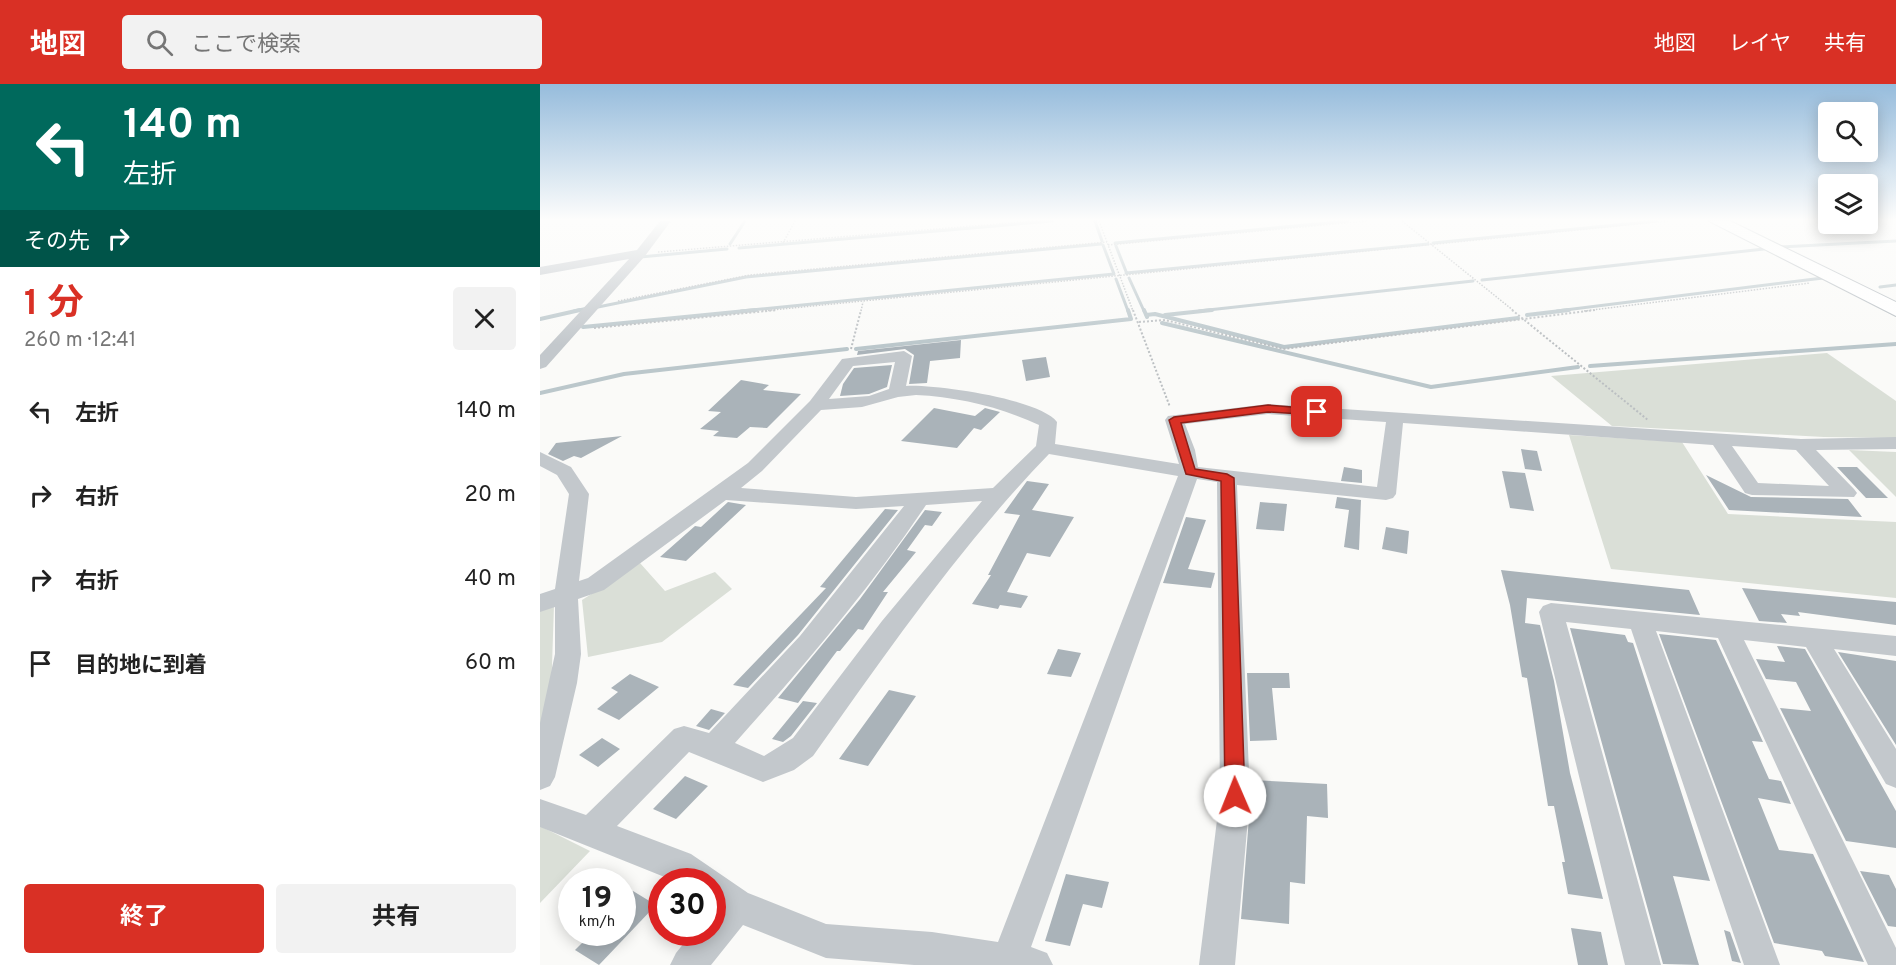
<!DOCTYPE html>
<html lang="ja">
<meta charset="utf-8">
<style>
:root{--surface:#fff;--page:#f2f2f2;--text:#222;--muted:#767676;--accent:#d93025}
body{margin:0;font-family:Overpass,"Noto Sans JP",sans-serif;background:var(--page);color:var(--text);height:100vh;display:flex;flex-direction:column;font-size:22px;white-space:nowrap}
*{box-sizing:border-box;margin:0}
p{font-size:20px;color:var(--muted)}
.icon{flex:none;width:33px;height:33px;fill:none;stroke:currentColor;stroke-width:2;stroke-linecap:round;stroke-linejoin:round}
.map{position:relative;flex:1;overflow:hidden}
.sheet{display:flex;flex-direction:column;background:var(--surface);width:540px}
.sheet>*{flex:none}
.top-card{background:#00695c;color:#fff;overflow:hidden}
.fabs{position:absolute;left:1278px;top:18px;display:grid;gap:12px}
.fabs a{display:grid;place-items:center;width:60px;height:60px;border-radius:6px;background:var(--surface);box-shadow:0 3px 15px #0003;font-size:30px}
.speed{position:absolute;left:18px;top:784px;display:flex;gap:12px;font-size:30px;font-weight:700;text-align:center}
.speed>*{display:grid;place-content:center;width:78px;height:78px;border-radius:50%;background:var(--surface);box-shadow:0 3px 15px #0003;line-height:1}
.speed small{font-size:15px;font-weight:400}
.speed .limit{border:9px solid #d22;background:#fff;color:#111}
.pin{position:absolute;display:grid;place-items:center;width:51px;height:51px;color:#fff;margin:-26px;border-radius:12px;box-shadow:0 3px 9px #0006}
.me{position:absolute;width:66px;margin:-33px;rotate:359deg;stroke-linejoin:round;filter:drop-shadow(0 0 4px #0008)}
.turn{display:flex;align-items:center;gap:21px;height:126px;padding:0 24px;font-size:27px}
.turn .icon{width:78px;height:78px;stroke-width:2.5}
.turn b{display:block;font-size:42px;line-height:51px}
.then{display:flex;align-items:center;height:57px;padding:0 24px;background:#0003;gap:12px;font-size:22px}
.round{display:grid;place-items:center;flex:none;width:63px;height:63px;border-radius:6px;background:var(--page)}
.headline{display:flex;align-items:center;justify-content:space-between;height:102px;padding:0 24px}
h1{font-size:36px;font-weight:700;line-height:45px;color:var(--accent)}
.button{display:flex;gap:12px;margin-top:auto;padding:12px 24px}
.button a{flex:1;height:69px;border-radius:6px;background:var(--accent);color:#fff;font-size:24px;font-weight:700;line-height:69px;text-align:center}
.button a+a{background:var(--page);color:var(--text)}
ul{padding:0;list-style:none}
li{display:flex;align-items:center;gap:18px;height:84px;padding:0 24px}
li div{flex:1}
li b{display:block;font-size:22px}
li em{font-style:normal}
header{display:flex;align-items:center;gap:36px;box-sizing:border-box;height:84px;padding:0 30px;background:var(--accent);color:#fff}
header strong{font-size:28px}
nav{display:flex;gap:33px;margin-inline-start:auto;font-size:21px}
.search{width:420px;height:54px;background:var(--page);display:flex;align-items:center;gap:15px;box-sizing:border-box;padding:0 21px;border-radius:6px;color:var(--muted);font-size:22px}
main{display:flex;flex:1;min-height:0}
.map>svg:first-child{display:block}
.green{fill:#dadfd7}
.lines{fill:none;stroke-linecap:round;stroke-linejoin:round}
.stream-far1{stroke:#bbc7cb;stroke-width:3}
.stream{stroke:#bbc7cb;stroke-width:4}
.building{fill:#aab3b9}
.secondary-casing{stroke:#b3babf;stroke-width:2}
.path-far1{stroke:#bbbfc2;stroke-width:1.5;stroke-dasharray:1.5 1.5;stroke-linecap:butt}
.path{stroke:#bbbfc2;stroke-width:2;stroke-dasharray:2 2;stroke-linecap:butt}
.street{fill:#c3c8cc;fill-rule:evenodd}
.secondary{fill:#fff;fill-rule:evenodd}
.route{fill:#d93025;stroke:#8d1f18;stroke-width:1.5}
</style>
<header>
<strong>地図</strong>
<div class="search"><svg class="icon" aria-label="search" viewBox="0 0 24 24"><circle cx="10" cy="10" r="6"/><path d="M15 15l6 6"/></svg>ここで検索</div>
<nav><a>地図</a><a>レイヤ</a><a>共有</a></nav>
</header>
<main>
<section class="sheet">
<div class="top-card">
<div class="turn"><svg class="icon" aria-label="left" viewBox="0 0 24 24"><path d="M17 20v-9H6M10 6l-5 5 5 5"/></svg><div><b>140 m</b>左折</div></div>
<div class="then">その先<svg class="icon" aria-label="right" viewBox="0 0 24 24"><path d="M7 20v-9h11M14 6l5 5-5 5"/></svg></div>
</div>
<div class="headline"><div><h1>1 分</h1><p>260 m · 12:41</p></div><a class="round"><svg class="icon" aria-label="close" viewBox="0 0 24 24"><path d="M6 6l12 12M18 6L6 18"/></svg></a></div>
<ul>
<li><svg class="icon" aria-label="left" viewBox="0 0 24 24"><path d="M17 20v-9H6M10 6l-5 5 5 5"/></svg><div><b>左折</b></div><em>140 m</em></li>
<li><svg class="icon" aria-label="right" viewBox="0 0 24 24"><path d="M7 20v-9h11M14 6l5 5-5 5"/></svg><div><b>右折</b></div><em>20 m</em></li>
<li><svg class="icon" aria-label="right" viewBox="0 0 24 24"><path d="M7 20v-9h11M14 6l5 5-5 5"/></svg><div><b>右折</b></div><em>40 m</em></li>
<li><svg class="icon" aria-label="arrive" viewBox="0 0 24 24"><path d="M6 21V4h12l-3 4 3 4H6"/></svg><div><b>目的地に到着</b></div><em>60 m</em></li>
</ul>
<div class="button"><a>終了</a><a>共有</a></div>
</section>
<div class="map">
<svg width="1356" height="881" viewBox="0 0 1356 881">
<rect width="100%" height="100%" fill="#fafaf8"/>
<!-- green -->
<path class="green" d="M1287,269l69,48v37l-72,-1 -212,-11 -61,-50z
M1029,351l113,7 46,72 168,8v76l-285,-29z
M1309,366l47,2v45z
M100,479l25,28 50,-19 17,17 -70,53 -74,15 -6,-57z
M14,521l-3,91 -11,41v-128z
M0,742l50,25 -50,52z"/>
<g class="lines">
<!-- stream-far1 -->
<path class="stream-far1" d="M555,137l7,20
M575,159l233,-22
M893,159l224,-22
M190,160l15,-23
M576,162l11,28
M1240,163l116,-6
M199,164l313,-27
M100,173l87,-8
M586,189l302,-29
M589,194l15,33
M576,195l12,32
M942,196l282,-31
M1340,203l16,-2
M58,223l148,-30 355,-33
M34,227l14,-3
M201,227l373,-37 -11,-29
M659,227l274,-30
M1017,227l266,-33"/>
<!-- stream -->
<path class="stream" d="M604,226l3,7
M606,231l9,-1 129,33 234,-29
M625,231l47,-5
M987,231l42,-5
M0,235l40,-9
M622,239l269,64 147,-20
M43,243l173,-17
M316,265l275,-30 -3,-9
M1050,282l306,-22
M0,309l84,-19 223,-25"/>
</g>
<!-- building -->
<path class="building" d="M421,256l-1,18 -30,3 -3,22 -18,1 5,-29 -9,-6 -48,6 1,-4z
M506,273l4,20 -24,4 -4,-21z
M352,281l-5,22 -18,7 -29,2 3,-12 11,-16z
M201,296l28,5 -6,5 38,4 -34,34 -17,-1 -13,11 -24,-2 6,-5 -19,-2 21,-17 -13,-1z
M394,324l41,8 10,-8 15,4 -19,18 -7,-2 -17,20 -56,-7z
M82,352l-41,22 -7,-2 -11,5 -15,-7 8,-11z
M981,365l16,2 5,20 -17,-2z
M804,383l18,3v13l-21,-2z
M1297,383h20l31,31h-22z
M962,387l23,2 9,38 -24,-3z
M1166,391l45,22 97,2 14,18 -133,-7z
M487,397l22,3 -17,26 42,7 -24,40 -23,-4 -20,39 21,4 -7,12 -21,-3 -2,4 -26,-5 19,-29h-3l32,-60 -16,-2z
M797,413l24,3 -2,50 -15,-3 5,-37 -14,-2z
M188,418l18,3 -60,56 -26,-4 35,-31 6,1z
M720,418l27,2 -3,27 -28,-2z
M345,425l13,1 -100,125 -50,53 -15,-3 93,-97 -6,-1z
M385,426l17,2 -10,14 -7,-1 -18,25 9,2 -33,40h5l-25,38 -5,-1 -18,22h-3l-39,52 -20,-5 82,-99z
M646,433l20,3 -18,49 27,4 -4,15 -48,-5z
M846,443l23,4 -2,23 -25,-5z
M961,486l188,20 11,25 -173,-17 -2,25 15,2 14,56 16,92 33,126 -35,-5 -6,-32h3l-11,-56h-6l-21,-128 -5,-1 -12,-72z
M1202,504l154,14v23l-98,-13 2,4 -19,-2 6,9 -28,-2z
M1030,544l55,7 3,7 5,1 77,238 -37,-5 26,89 -36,-1z
M1119,550l57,6 47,102 -11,-1 17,38 12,2 10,23 -33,-6 21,52 34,4 51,108 -39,-6 -3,-5 -48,-8z
M1237,562l28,3 91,162v37l-50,-7 -66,-133 31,3 -15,-29 -30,-3 -10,-20 29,3z
M518,565l23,4 -10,24 -24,-3z
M1298,568l58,9v84z
M707,589h42l1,15h-18l5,52 -27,1z
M90,590l29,13 -40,33 -22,-11 21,-17 -7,-4z
M349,606l27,6 -48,70 -29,-7z
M263,617l14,2 -26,33 -8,6 -11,-3z
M171,625l14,4 -16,17 -13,-4z
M62,654l18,11 -22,18 -19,-12z
M145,692l23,10 -32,33 -23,-10z
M712,696l75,4 1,34 -21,-2 -2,68 -15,-2 -1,42 -48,-5z
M1320,787l29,4 7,14v38l-8,-1z
M526,790l43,8 -7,26 -19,-4 -13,42 -25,-5z
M93,807l23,14 -57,60 -24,-15 17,-17h30v-31z
M1031,844l30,4 7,33h-30z
M1184,846l6,2 11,31 -9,-2z"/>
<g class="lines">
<defs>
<path id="secondary" d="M1169,137h21l166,81v14z"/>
</defs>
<!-- secondary casing -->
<use href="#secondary" class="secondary-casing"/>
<!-- path-far1 -->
<path class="path-far1" d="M559,137l34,90
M862,137l112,90
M243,159l12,-22
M568,161l259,-24
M118,168l375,-31
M78,217l132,-26 357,-33
M222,227l906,-90
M321,227l2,-9
M1044,227l226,-28"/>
<!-- path -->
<path class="path" d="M593,226l37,97
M972,226l136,110
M599,238l26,-2 118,29 313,-39
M54,244l183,-18
M311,265l10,-39"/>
<!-- street -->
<path class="street" d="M120,137h11l-26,35 -99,111 -6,2v-14l89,-96 -89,16v-8l97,-17z
M364,267l8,5 -6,30c29,-2 134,13 151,36l-2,22 124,20 -14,-44 3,-4 100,-12 533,35 95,-2v12l-80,1 38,39 3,4 -3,4 -102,-2 -7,-2 -32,-48 -310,-22 -7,71 -3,4 -7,2 -149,-15 13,311 -15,169h-36l21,-169 -3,-314 -20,-3 -166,468 16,6 6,12h-139l-88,-7 -83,-33 -32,40h-41l6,-12 16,-20h20v-51h-35l-137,-55v-28l46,16 88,-86 10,-3 25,7 91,-97 104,-130 -48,3 -130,-9 -122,90 -26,9 3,55 -4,29 -22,94 -5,9 -10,4v-67l15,-69v-47l-15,5v-18l15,-5 14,-95 -12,-19 -17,-9v-14l31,15 18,27 -10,87 9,-3 160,-115 62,-62 32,-42zM355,278l-6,27 -20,7 -40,3 24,-33zM376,311c43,2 84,12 123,30l-3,21 -43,42 -137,9 -115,-9 21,-17 59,-61 41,-3 36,-10zM728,330l118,8 -9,65 -179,-20 -3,-17 -10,-26zM1192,362l64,4 33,36 -71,-3zM509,370l129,22 -180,466 -66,-10 -106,-8 -78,-31 -57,-39 -74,-28 72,-74 74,30 31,-12 19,-14c74,-104 147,-210 236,-302zM442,417l-100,120 -89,117 -29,18 -29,-13c68,-76 134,-153 191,-238z
M1011,519l345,33v20l-62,-7 62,100v39l-10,-4 -80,-137 -62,-7 152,308v17h-28l-150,-327 -62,-7 124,334h-36l-113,-336 -65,-7 95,343h-36l-86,-353 4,-6z"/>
<!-- secondary -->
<use href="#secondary" class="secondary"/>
</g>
<!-- sky -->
<linearGradient id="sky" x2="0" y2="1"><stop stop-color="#96bcdc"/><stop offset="0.52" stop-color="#fdfdfc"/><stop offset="1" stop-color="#fdfdfc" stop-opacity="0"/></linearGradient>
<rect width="1356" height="261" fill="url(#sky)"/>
<!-- route -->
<path class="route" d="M728,321l49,4 5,3 -5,3 -49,-3 -87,11 14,46 32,5 7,4 11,318 -3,6 -7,3 -7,-3 -3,-6 -4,-315 -35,-7 -17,-54 5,-3z"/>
</svg>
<div class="fabs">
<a><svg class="icon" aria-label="search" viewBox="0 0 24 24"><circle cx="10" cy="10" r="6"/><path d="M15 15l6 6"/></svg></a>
<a><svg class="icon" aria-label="layers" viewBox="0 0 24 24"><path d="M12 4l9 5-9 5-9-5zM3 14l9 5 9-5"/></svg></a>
</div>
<div class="speed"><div>19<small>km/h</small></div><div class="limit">30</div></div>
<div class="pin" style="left:777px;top:328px;background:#d93025"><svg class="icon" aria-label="arrive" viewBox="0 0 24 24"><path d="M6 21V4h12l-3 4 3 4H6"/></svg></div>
<svg class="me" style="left:695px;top:712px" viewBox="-20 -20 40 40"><circle r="19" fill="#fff"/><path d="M0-13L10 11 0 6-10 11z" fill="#d93025"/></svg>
</div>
</main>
